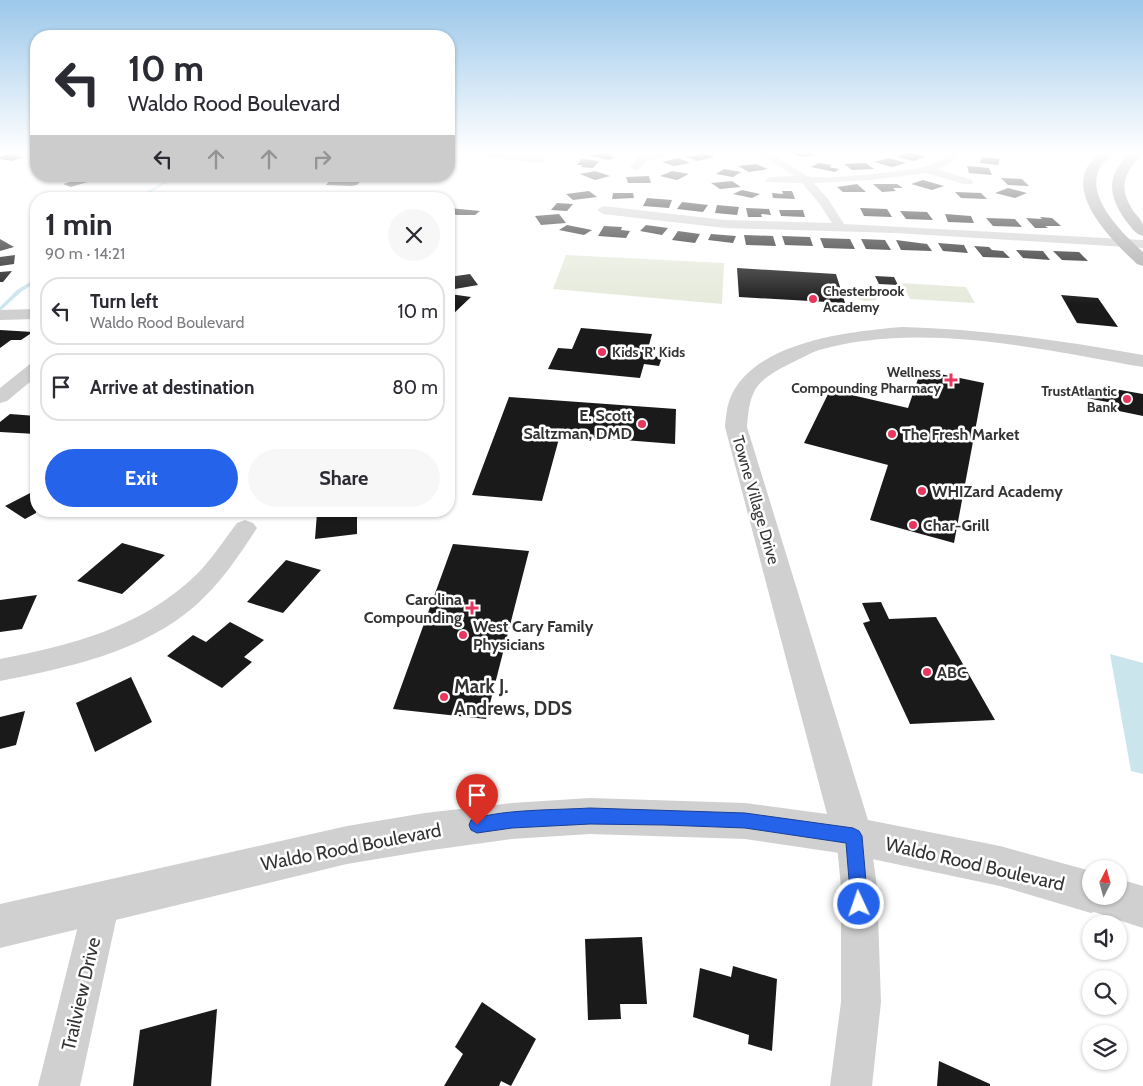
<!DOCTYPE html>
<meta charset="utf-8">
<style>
:root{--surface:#fff;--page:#f7f7f7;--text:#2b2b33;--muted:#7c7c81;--line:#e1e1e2;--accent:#2563eb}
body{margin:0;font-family:Cabin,sans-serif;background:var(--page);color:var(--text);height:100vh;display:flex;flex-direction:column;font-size:19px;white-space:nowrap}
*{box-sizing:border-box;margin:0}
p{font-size:16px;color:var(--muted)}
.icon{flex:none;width:28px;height:28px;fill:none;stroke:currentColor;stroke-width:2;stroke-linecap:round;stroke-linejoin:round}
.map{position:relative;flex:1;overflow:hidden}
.sheet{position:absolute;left:30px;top:192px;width:425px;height:325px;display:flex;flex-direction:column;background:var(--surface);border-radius:20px;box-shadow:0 1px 4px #0004}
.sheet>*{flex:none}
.guide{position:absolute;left:30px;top:30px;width:425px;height:152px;border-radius:20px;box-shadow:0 1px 4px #0004;background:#fff;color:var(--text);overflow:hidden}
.needle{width:32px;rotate:6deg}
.buttons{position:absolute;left:1082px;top:860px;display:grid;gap:10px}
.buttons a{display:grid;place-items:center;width:45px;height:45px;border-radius:50%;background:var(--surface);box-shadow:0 1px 4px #0004;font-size:25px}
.pin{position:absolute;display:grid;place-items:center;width:42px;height:42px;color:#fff;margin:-51px -21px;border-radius:50% 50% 50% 0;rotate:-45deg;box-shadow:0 0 5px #0007}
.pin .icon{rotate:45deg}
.me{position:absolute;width:55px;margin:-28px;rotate:357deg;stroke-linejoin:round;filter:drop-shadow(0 0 4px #0008)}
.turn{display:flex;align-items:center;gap:18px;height:105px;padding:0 15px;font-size:22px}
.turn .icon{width:65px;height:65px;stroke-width:2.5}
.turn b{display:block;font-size:35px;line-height:42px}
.lanes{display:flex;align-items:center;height:48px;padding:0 15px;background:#0003;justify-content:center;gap:25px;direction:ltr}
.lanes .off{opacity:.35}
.round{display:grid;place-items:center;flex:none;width:52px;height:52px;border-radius:26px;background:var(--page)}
.overview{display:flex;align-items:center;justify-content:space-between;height:85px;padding:0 15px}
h1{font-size:30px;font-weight:700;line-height:38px}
.cta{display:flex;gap:10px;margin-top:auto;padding:10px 15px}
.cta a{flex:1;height:58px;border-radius:30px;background:var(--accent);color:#fff;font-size:20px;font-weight:700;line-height:58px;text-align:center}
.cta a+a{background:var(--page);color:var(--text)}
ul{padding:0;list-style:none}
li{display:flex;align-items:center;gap:15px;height:68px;margin:0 10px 8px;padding:0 5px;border:2px solid var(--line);border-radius:20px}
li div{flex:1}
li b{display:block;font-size:19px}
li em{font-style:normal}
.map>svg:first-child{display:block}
.green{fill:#e5eadb}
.water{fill:#cbe5ec}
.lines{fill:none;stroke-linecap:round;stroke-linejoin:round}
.stream{fill:#cbe5ec;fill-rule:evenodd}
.building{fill:#1a1a1a}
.minor{fill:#d0d0d0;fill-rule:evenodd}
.tertiary{fill:#d0d0d0;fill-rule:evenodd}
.primary{fill:#ababab;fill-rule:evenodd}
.route{fill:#2563eb;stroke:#184099}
.poi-dot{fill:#e9365e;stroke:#fff;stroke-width:2}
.labels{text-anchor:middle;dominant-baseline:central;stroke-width:5;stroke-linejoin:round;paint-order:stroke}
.far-poi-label{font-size:14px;font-weight:bold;fill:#333;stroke:#fff;text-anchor:start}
.poi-label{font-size:16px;font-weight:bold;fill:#333;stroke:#fff;text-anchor:start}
.street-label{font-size:16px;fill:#333;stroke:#fff}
.near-poi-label{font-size:19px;font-weight:bold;fill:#333;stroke:#fff;text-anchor:start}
.near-street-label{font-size:19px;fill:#333;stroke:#fff}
</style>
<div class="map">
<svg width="1143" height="1086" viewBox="0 0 1143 1086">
<rect width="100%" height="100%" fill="#fff"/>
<!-- green -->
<path class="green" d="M566,255l158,8 -2,41 -169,-15z
M902,283l64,4 9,16 -65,-4z
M855,289l23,4 -2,7 -11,1 -14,-4 -3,-7z"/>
<!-- water -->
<path class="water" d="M1110,654l33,9v111l-12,-3z"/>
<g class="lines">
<!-- stream -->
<path class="stream" d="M173,176h4l-37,23h-5z
M35,279h1v3l-15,10 -21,19v-4l17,-17z"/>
</g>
<!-- building -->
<path class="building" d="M601,152l13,2 -4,2 6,1 -7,3 -19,-4z
M791,152h18l7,4 -15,1z
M14,153l7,1 -6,2 9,1 -12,4 -12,-2v-2z
M905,153h8l13,3 -12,5 -17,-4z
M705,154l10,3 -18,4 -10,-4z
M982,157l18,2 -2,6 -18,-2z
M678,158l12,5 -16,3 -12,-4z
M889,158l17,5 -14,4 -18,-5z
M582,159l17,2 -6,7 -12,-1 2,-2h-6z
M819,163l13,2 -3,2 10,2 -4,3 -24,-5z
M866,163l8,6 -22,1 -8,-6z
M756,164l12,5 -19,3 -11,-6z
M967,166l22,2 3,7 -23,-2z
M724,169l17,3 -8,5 -17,-3z
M595,171l15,5 -15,4 -15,-6z
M672,171l17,3 -12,6 -17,-4z
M92,176l9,2 -30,9 -8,-3z
M649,176l2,7h-23l-2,-6z
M1001,178l21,1 7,7 -21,-1z
M331,179h14l16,2 -4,4 -6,1 -25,-1z
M923,180l21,6 -12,4 -21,-6z
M732,181l9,6 -21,2 -9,-6z
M857,184l9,8h-23l-6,-5z
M873,184h24l6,4h-10l3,3 -14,1z
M1008,188l19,5 -12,5 -20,-5z
M742,190l18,4 -8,4 -19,-4z
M589,191l8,6 -24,3 -7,-6z
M782,191h10l3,8 -22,-1 -1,-5 11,1z
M955,192l26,1 6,6 -26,-1z
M613,193h20l1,5 -22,1z
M647,198l25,2 -3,8 -26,-2z
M682,202l26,3 -5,7 -26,-3z
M557,203l16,1 -6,7 -16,-1z
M717,205l22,2 -2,8 -22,-2z
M449,208l31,3 -5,4h-18l-8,-1z
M746,208l23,1 2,6 -10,-1 1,3h-14z
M860,208l27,1 5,8 -28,-1z
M779,210h24l2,7 -24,-1z
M900,211l27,1 6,8 -27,-1z
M559,214l7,9 -25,2 -6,-9z
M945,214l26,2 3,7 -26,-1z
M1040,217l12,1 9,8h-16l3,2h-13l-9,-10 16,1z
M986,218l29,1 7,8 -29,-1z
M567,225l25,5 -8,5 -25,-5z
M646,225l22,3 -6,7 -22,-4z
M604,226l18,1 -1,3 9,1 -4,7 -28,-2z
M678,231l22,3 -5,9 -23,-3z
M711,234l25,2 -3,7 -25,-3z
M744,235l29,1 3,10 -30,-1z
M782,236l28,1 3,9 -28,-1z
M820,238l30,1 5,10 -31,-1z
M0,239l14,8 -14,4z
M861,239l24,1 6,10 -25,-1z
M896,240l31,4 5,7 -31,-1z
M938,243l26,2 4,8 -25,-2z
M974,246l15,1 3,3 11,1 7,7 -27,-1z
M1016,250l27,1 7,9 -27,-2z
M1053,251l26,1 9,9 -26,-1z
M15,255l-1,9 -14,2v-9z
M737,268l99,6 9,29 -106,-6z
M12,271l-9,11h-3v-10z
M470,274l8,11 -29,5v-6l1,-1 -1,-6z
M875,276l19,1 4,8 -19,-1z
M450,294l21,3 -19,18 -3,-1v-19z
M1061,295l37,3 20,29 -41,-4z
M581,328l71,6 -6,22 16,1 -3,9 -15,-2 -4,14 -92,-9 10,-21 14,1z
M0,330l33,2 -12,8h-10l-11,8z
M921,370l63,13 -30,160 -84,-23 18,-55 -84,-22 26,-53 78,18z
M1109,388l34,6v22l-29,-6 -1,-7 -27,-5 -1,-8 26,5z
M509,397l167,12 -1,35 -115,-9 -18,66 -70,-6z
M10,414l26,2v18l-36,-2v-10z
M36,490v23l-11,6 -20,-13z
M334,511h23v23l-42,5 2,-26z
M122,543l43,12 -43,39 -45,-13z
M453,544l76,7 -43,168 -93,-10z
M286,560l35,10 -38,43 -36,-11z
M37,595l-15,34 -22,3v-32z
M881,602l8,17 47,-2 59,103 -85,4 -47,-101 7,-2 -8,-18z
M230,622l34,18 -20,17 8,5 -30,26 -55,-32 26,-21 13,7z
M131,677l21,45 -57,30 -19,-49z
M25,711l-9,34 -16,4v-32z
M642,937l5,67h-27l1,15 -33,1 -3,-81z
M733,966l44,13 -5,72 -24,-7 1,-9 -56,-18 7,-49 31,9z
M482,1002l54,37 -25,47 -10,-5 -2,5h-55l19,-32 -8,-7z
M217,1009l-6,77h-78l7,-56z
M939,1061l51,23v2h-53z"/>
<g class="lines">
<!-- minor -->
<path class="minor" d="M467,152h31l43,5 5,3 -5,3 -69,-8z
M656,152h17l-2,2 -25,7 -7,8 -4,1 -5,-3 8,-10z
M756,152c24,0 31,14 51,24 10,5 102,-5 117,-9 11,-3 19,-7 26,-15h11l-12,12 -12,5 35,11 1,2 -1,2h-8l-38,-11 -55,7 -57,3 14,16 16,25 299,16v8l-247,-15 -171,-5 -122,-14 -6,-4 6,-4 122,14 107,3 -13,-20 -17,-20 -36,-1 -1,-2 5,-3 25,-1z
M36,309v10l-36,1v-10z
M36,363v14l-29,24 -7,2v-15l30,-24z
M245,520l8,3 4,5c-18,28 -37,56 -62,78 -53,46 -128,62 -195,75v-22c72,-14 143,-32 197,-85 15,-15 27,-34 40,-51z
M853,820l12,4 5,12 7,51 4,115 -9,84h-42l11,-84v-115l-5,-51 5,-12z
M102,884l13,5 5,13 -40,184h-42l46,-184 5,-13z"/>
<!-- tertiary -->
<path class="tertiary" d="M903,327c81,2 160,14 240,28v12c-102,-18 -222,-46 -324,-17 -9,3 -19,9 -28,13 -13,7 -28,14 -36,27 -6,11 -7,24 -8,37l121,393 132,26 91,25v25h28v-17l24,7v42l-49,-16 -3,1 -91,-27 -147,-31 -108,-16 -155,-5 -78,5 -87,12 -78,13 -347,84v-44l347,-78 78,-13 87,-10 78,-5 155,5 82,11 -102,-387c1,-12 2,-23 7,-33 26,-53 119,-63 171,-67z"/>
<!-- primary -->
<path class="primary" d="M1102,152h13c-4,5 -11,9 -14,14 -19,29 23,69 42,86v14l-6,-2c-22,-21 -72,-68 -47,-101 3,-4 8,-8 12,-11z
M1132,152h11v2c-20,18 -25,35 -9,58 3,4 8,8 9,13 0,3 0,8 0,11 -8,-2 -12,-9 -17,-15 -19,-27 -20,-47 6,-69z"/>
</g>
<!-- sky -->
<linearGradient id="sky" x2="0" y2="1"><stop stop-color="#9cc8ea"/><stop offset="0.5" stop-color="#fff"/><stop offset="1" stop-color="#fff" stop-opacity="0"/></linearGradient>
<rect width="1143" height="304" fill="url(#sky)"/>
<!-- route -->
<path class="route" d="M590,808l155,5 108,15 6,3 3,5 6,68 -2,6 -7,3 -6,-3 -2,-6 -5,-61 -101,-15 -81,-3 -74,-1 -78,4 -35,5 -6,-3 -2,-5 2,-5c28,-11 88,-10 119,-12z"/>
<!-- markers -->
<g class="poi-dot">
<circle cx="813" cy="299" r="5"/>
<circle cx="602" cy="352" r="5"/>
<path d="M948.5 372.5h5v5h5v5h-5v5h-5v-5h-5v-5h5z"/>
<circle cx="1127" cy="399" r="5"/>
<circle cx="642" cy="424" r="5"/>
<circle cx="892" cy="434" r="5"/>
<circle cx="922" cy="491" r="5"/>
<circle cx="913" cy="525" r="5"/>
<path d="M469.5 600.5h5v5h5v5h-5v5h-5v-5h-5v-5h5z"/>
<circle cx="463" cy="635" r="5"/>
<circle cx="927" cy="672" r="5"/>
<circle cx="444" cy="697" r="5"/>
</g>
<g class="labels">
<!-- far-poi labels -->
<g class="far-poi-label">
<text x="823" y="291">Chesterbrook<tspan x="823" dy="16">Academy</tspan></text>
<text x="612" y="352">Kids 'R' Kids</text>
<text x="941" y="372" text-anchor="end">Wellness<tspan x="941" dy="16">Compounding Pharmacy</tspan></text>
<text x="1117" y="391" text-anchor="end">TrustAtlantic<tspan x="1117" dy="16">Bank</tspan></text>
</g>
<!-- poi labels -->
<g class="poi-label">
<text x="632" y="415" text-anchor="end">E. Scott<tspan x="632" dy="18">Saltzman, DMD</tspan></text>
<text x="902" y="434">The Fresh Market</text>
<text x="932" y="491">WHIZard Academy</text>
<text x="923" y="525">Char-Grill</text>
<text x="462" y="599" text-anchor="end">Carolina<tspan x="462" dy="18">Compounding</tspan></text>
<text x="473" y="626">West Cary Family<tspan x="473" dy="18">Physicians</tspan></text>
<text x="937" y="672">ABC</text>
</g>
<!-- street labels -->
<g class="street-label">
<text transform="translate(756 500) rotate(74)">Towne Village Drive</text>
</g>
<!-- near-poi labels -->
<g class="near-poi-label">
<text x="454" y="686">Mark J.<tspan x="454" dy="22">Andrews, DDS</tspan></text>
</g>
<!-- near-street labels -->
<g class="near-street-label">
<text transform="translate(351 847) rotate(-11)">Waldo Rood Boulevard</text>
<text transform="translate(975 864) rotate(13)">Waldo Rood Boulevard</text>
<text transform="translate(81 994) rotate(-77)">Trailview Drive</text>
</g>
</g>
</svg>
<div class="buttons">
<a><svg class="needle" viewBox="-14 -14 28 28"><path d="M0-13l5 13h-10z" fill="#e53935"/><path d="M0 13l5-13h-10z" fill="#7c7c81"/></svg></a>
<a><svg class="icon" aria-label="sound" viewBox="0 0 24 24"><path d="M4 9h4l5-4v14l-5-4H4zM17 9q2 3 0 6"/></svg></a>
<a><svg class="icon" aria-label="search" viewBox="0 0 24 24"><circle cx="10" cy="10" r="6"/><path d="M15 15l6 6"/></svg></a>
<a><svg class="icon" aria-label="layers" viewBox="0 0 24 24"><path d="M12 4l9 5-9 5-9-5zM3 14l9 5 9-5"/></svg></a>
</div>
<div class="pin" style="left:477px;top:825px;background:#d93025"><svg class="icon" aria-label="arrive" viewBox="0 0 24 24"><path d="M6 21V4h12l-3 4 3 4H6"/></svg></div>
<svg class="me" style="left:859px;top:904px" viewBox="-20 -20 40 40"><circle r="17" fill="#2563eb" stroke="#fff" stroke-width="3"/><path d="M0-11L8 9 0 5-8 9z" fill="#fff"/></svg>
<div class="guide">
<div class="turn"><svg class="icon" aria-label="left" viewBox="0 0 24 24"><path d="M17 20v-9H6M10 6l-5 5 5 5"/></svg><div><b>10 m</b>Waldo Rood Boulevard</div></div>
<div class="lanes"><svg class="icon" aria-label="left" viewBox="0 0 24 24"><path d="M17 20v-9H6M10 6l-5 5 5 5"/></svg><svg class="icon off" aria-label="ahead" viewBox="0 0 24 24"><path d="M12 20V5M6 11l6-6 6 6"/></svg><svg class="icon off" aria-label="ahead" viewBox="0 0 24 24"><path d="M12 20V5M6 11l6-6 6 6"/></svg><svg class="icon off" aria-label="right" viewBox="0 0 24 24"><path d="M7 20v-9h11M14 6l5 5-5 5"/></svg></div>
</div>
<section class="sheet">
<div class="overview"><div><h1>1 min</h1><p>90 m · 14:21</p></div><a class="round"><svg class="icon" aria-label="close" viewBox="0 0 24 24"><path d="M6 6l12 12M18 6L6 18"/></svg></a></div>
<ul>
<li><svg class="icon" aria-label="left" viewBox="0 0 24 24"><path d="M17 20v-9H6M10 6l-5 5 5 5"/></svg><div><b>Turn left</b><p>Waldo Rood Boulevard</p></div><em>10 m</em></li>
<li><svg class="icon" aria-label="arrive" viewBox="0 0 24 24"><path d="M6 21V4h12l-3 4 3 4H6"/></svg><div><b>Arrive at destination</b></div><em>80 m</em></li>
</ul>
<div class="cta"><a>Exit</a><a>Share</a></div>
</section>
</div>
